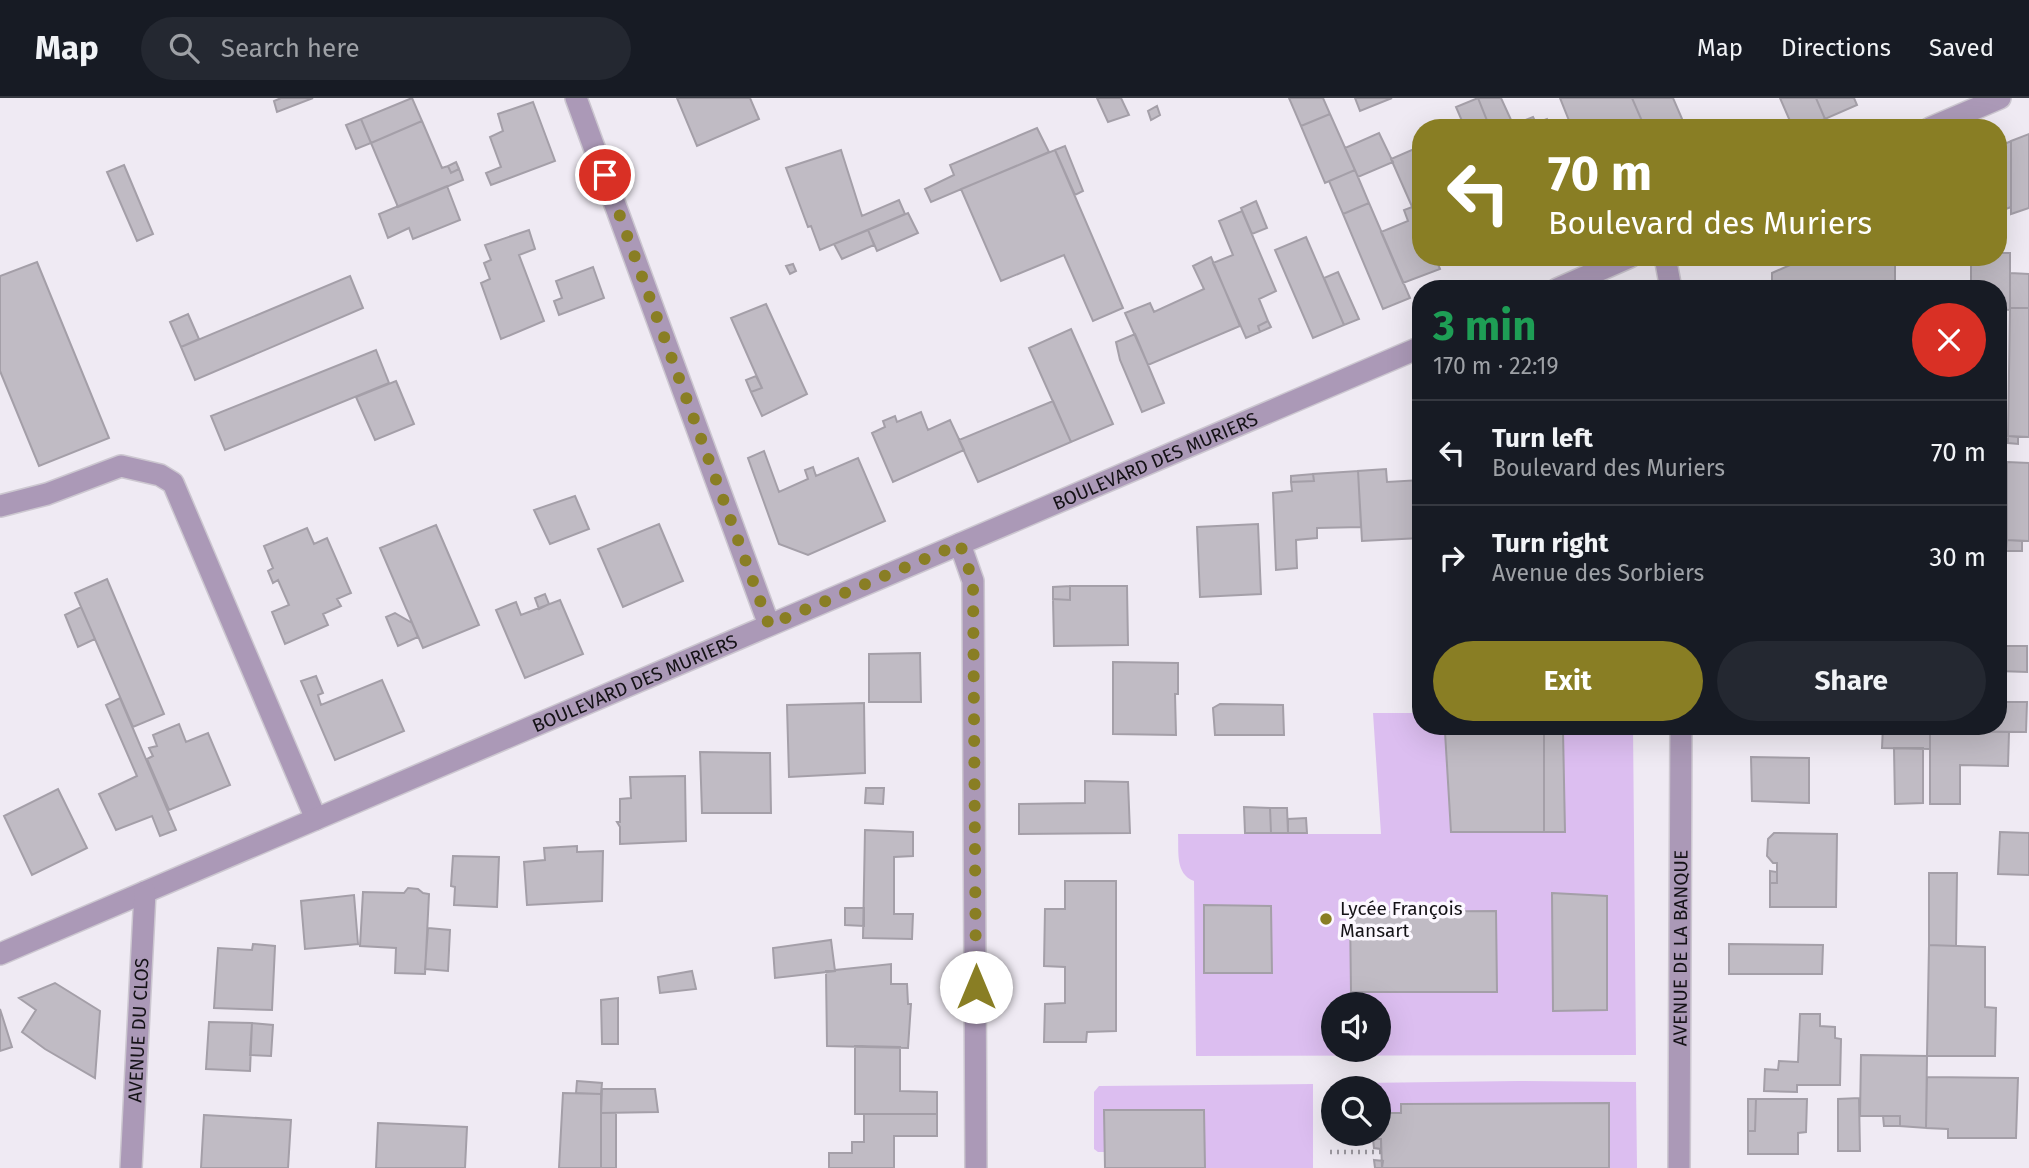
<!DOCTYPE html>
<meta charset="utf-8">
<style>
:root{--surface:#171b24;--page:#242831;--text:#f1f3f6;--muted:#9ea1a6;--line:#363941;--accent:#897e24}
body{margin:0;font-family:"Fira Sans",sans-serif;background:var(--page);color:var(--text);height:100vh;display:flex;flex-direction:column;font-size:26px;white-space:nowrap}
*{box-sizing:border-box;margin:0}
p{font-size:23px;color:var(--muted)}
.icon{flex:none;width:38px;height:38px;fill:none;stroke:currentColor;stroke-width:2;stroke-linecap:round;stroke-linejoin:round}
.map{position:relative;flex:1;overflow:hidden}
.panel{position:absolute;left:1412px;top:182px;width:595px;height:455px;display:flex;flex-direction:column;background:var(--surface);border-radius:28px;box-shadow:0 7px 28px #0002}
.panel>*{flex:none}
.guide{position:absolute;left:1412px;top:21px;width:595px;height:147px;border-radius:28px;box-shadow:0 7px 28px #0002;background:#897e24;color:#fff;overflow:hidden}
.tools{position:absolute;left:1321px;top:894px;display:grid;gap:14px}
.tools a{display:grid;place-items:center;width:70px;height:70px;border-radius:50%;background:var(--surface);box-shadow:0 7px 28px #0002;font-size:35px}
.pin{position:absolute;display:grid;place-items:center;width:60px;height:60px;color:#fff;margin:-30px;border:4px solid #fff;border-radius:50%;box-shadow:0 2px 7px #0007}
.me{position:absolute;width:77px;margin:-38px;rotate:0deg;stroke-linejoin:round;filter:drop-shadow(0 0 5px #0008)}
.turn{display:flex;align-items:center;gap:24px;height:147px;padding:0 21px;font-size:32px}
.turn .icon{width:91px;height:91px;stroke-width:2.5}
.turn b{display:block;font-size:49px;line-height:60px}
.round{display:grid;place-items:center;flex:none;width:74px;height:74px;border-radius:37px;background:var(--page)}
.head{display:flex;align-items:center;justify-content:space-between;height:119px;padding:0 21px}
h1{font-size:42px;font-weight:700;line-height:52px;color:#1e9e55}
.button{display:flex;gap:14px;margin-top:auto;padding:14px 21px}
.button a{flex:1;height:80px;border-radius:42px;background:var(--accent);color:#fff;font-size:28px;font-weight:700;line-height:80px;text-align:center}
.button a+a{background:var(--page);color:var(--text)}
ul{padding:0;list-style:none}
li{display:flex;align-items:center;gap:21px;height:105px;padding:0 21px;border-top:2px solid var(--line)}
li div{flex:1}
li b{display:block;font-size:26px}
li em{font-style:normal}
header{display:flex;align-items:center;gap:42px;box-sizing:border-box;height:98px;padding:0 35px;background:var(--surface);border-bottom:2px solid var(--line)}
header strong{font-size:33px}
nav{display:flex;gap:38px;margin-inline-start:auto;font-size:24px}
.search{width:490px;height:63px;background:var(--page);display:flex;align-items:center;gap:18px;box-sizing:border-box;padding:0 24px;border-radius:38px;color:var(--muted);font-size:26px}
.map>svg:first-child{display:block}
.green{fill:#dcbef0;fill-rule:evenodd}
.building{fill:#c0bbc4;stroke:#a49fa8;stroke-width:2}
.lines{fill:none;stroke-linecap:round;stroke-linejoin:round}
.minor-casing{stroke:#ccc7d0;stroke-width:24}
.path{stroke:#9d99a1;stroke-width:4.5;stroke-dasharray:2 5;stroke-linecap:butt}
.minor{stroke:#ab99b7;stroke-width:21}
.route{stroke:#897e24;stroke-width:12;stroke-dasharray:0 21.6}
.poi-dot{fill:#897e24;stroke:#fcf8ff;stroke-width:2.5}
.labels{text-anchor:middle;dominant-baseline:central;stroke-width:7;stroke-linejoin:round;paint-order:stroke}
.street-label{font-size:19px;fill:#141216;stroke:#fcf8ff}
.poi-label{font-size:19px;fill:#141216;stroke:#fcf8ff;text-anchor:start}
</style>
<header>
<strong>Map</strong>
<div class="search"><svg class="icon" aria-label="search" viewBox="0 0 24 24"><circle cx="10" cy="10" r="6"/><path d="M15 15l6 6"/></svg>Search here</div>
<nav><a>Map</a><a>Directions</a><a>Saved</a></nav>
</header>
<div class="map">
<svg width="2029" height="1070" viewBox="0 0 2029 1070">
<rect width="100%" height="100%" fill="#efeaf3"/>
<!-- green -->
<path class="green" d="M1373,615h48v13h212l3,329 -440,1 -2,-175c-19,-7 -15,-29 -16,-47h203zM1334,906h45v46h-45z
M1518,983l118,1 1,86h-28l-1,-65 -206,1 -1,9h-22v-25h-25l7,-5z
M1313,986v84h-108l-1,-58h-99v42h-7l-4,-3v-57l5,-6z"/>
<!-- building -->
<path class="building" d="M281,0h32l-36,14 -3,-11z
M412,0l10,23 -51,22 -10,-24z
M677,0h73l9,21 -62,27z
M1097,0h24l8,17 -21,7z
M1289,0h34l7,16 -29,12z
M1355,0h37l-32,13z
M1478,0h23l11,24 -13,6h-9z
M1478,0l12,30h-25l-9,-21z
M1560,0h72l13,30h-73z
M1632,0h41l13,30h-41z
M1780,0h36l9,21 -22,9h-10z
M1816,0h38l3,7 -32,14z
M533,4l22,59 -64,24 -5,-12 15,-6 -11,-30 13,-6 -5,-17z
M1157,8l3,9 -9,5 -3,-9z
M1330,16l25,56 -30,13 -24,-57z
M1533,19l3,6 11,-4 3,9h-24l-3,-7z
M361,21l10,24 -15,6 -10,-24z
M422,23l20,47 6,-2 3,7 8,-4 4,11 -65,27 -27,-64z
M1037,30l12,24 -118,50 -6,-13 29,-14 -4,-10z
M1379,35l14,29 -35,15 -13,-29z
M2029,36v74l-18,6v-73z
M2011,43v66l-13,5v-65z
M1065,48l18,45 -8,4 -20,-45z
M1421,48v81l-30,-68z
M841,52l21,66 37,-16 6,14 -85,36 -9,-24 -3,1 -22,-59z
M1055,52l68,158 -30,13 -29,-66 -63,26 -40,-92z
M456,64l3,7 -8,4 -3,-7z
M124,67l29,69 -16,7 -30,-69z
M1355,72l14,33 -26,11 -14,-33z
M447,88l13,34 -47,19 -4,-11 -21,10 -9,-24z
M1256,103l11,27 -15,6 -11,-26z
M1369,105l41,95 -27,11 -40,-95z
M1412,109l9,20v30h14l5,12 -37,14 -22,-51 27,-11 -4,-11z
M1242,113l34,80 -17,8 9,22 -10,5 2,6 -14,6 -33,-75 20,-8 -14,-34z
M908,115l10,20 -41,18 -9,-21z
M529,132l6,19 -16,6 25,66 -43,18 -20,-56 9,-4 -6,-16 7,-3 -6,-15z
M868,132l6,15 -32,14 -8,-15z
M1306,139l38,88 -31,13 -38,-88z
M1998,155h12v57l-12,-1v-20h-27v-32h27z
M1211,159l29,69 -92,39 -23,-52 25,-10 4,9 50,-23 -11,-23z
M1808,159h87v32h-157l34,-1v-15z
M37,164l72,176 -70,28 -39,-95v-95z
M793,166l3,7 -6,3 -4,-8z
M593,169l11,31 -45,17 -5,-14 8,-3 -6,-17z
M1338,174l21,47 -15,6 -20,-47z
M2010,175l19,1v34h-19z
M350,178l13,32 -168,72 -14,-33z
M766,206l41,90 -45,22 -11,-24 11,-4 -31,-70z
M2010,210h19v129l-21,-1z
M188,216l11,25 -18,8 -11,-25z
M1268,223l3,6 -11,5 -2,-6z
M1071,231l42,95 -42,18 -42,-94z
M1135,236l29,69 -22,9 -22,-52 -4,-18z
M376,252l13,33 -164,67 -14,-34z
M756,278l6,12 -11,4 -5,-12z
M396,283l18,43 -39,16 -19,-43z
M1053,303l18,41 -93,40 -19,-42z
M921,314l7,18 22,-10 14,30 -71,32 -21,-49 13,-6 -2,-6 12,-5 2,6z
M2008,338l10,1v7l-10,-1z
M764,353l15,41 29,-13 -3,-9 8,-3 3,9 42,-18 27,63 -77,34 -29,-11 -31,-86z
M2007,364l22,1v78l-22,-1z
M1386,371l1,13 34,-2v58l-59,3 -4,-70z
M1358,373l3,56 -44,1v10l-21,2 1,28 -21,2 -3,-77 19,-2 -1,-9 23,-1 -1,-7z
M1313,376l1,7 -23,1v-6z
M575,398l14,33 -39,15 -16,-34z
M659,426l24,57 -60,26 -25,-58z
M1258,426l3,70 -61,3 -3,-70z
M436,427l43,100 -56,23 -43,-100z
M307,430l7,16 13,-6 24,55 -14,6 4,7 -18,8 5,11 -43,19 -13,-32 17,-7 -11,-25 -5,3 -5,-12 5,-3 -9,-22z
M2007,442l15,1v10h-16z
M107,481l57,135 -31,13 -58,-134z
M1070,488v14l-17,-1v-12z
M1070,488h57l1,59 -74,1 -1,-47 17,1z
M545,496l4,10 -10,5 -4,-11z
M560,502l23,54 -58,24 -29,-68 20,-8 5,13z
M81,509l14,32 -17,8 -13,-32z
M395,515l17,10 6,14 -20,9 -12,-29z
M1998,548h29v26l-29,-1z
M920,555l1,49h-52v-48z
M1113,564l65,1v31h-3l1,41 -63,-1z
M316,578l7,17 -5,2 3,10 61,-25 22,51 -69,29 -34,-79z
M120,600l56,132 -16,6 -8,-20 -36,14 -17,-36 38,-18 -31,-71z
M1998,604h29l-1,30 -96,-1v-5h68z
M864,605l1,70 -76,4 -2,-72z
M1220,606l63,1 1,30h-69l-2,-27z
M179,626l7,18 22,-9 22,52 -61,25 -22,-51 6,-3 -4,-8 8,-2 -4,-11z
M1883,628h47v23l-48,-1z
M1544,633v101h-93l-6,-100z
M1544,633h19l2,101h-21z
M1930,633l79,1 -1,34 -48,-1v39h-30z
M1894,650h29v55l-28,1z
M700,654l70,1 1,60h-69z
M1751,659l58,1v45l-57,-2z
M685,678l1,65 -66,3v-17l-3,-5h3v-23l11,-1 -1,-21z
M1085,683l43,1 2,51 -111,1v-30l66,-1z
M866,690h18l-1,16 -18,-1z
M58,691l29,59 -55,27 -28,-59z
M1244,709l26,1 1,25h-26z
M1270,710h17l1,25h-17z
M1306,720l1,15h-19v-14z
M865,732l48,2v24l-19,1v57h19l-1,25 -49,-1z
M2000,734l29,1v42l-31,-1z
M1774,735l63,1 -1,73h-66v-24h7v-20h-4l-6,-7 1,-17z
M577,748v6l26,-1 -1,50 -75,4 -3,-43 21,-2 -1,-12z
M453,758l46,1 -2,50 -43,-2 1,-18 -4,-1z
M1770,773l7,1v11h-7z
M1929,775h28l-1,73 -27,-1z
M1065,783h51v150l-29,1 -1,10h-42l1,-38 20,-1v-36l-21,-1 1,-57h20z
M408,790l10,1 5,4 6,1 -4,80 -30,-1 1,-25 -36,-2 3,-54 41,1z
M1552,795l55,3v114l-54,1z
M354,797l4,49 -53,5 -4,-48z
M1204,807l67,1 1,67h-68z
M845,810h19v18l-19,-1z
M1496,813l1,81h-146l-1,-80z
M428,830l22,2 -2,41 -23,-2z
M831,842l4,31 -60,7 -2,-30z
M253,846l22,2 -3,64 -58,-2 4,-60 34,2z
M1729,846l94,1 -1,29h-93z
M1929,847l56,2v60l11,1 -1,48h-68z
M891,866v20h16l1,20h3l-3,44 -81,-2 -1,-75z
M692,873l4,18 -36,4 -2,-16z
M55,885l45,28 -5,67 -50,-29 -23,-17 14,-22 -17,-12z
M618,900v46h-16l-1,-44z
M0,911l12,38 -12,4z
M1800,916h20v12l15,1v11l6,1 -1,46h-43v7l-33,-1 1,-22 13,1 1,-9 19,1z
M209,924l43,1 -2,48 -44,-2z
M252,925l21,2 -2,31 -21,-1z
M855,948l45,1v44l37,1v22h-82z
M1861,957l66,1 -1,72 -26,-2v-10h-40z
M1927,979l91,1 -2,60h-68v-9l-22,-1z
M577,983l25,2 -1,11 -25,-1z
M602,991h53l3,23 -57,1z
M563,995l38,1v74h-42z
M1859,1000l1,53h-22v-52z
M1748,1001h8l-1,32h-7z
M1756,1001h51l-1,33 -8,1v21h-50v-23h7z
M1609,1005v65h-227l-1,-29h-8l1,-5h5v-21h22v-9z
M1104,1012h100l1,58h-100z
M601,1015h15v55h-15z
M864,1016h73v22h-43v32h-65v-15h23v-11h12z
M204,1017l87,5 -3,48h-87z
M1883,1018h17v10h-16z
M378,1025l89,4 -2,41h-89z
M1373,1041h8v10l-7,-1z
M1374,1062l9,1 -1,7h-7z"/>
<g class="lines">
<defs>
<g id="minor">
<path d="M576,0l193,527"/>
<path d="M1930,30l70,-30"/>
<path d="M1665,159l6,32"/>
<path d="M1557,191l73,-32"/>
<path d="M0,408l47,-12 74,-28 39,9 13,8 143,336"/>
<path d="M960,446l13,37 3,587"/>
<path id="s1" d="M0,856l1421,-607"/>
<path id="s2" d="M131,1070l14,-276"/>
<path id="s3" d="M1679,1070l2,-442"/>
</g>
</defs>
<!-- minor casing -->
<use href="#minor" class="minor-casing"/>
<!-- path -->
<path class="path" d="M1330,1054h52"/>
<!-- minor -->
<use href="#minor" class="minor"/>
</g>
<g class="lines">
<!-- route -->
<path class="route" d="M605,77l164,450 191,-81 13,37 3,406"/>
</g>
<!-- markers -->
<circle class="poi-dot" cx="1326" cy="821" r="7"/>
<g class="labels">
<!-- street labels -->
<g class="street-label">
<text stroke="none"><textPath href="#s1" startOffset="1256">BOULEVARD DES MURIERS</textPath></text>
<text stroke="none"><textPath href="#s1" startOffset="690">BOULEVARD DES MURIERS</textPath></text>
<text stroke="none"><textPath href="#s3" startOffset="220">AVENUE DE LA BANQUE</textPath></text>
<text stroke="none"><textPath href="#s2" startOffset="138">AVENUE DU CLOS</textPath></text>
</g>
<!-- poi labels -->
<g class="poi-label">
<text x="1340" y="810">Lycée François<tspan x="1340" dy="22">Mansart</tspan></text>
</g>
</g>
</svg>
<div class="tools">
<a><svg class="icon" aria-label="sound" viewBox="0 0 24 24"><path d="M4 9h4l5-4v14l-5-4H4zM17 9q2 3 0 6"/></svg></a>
<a><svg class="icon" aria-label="search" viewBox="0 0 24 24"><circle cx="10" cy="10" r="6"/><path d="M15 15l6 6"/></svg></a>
</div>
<div class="pin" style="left:605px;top:77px;background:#d93025"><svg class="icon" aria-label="arrive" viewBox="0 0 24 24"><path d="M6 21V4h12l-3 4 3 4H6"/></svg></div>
<svg class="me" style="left:976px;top:889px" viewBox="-20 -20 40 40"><circle r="19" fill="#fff"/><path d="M0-13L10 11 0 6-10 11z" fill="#897e24"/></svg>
<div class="guide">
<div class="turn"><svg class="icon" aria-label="left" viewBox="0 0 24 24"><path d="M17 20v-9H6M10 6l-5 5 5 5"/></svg><div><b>70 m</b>Boulevard des Muriers</div></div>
</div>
<section class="panel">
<div class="head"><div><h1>3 min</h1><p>170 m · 22:19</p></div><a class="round" style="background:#d93025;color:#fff"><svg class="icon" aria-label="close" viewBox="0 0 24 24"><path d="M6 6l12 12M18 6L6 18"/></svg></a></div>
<ul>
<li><svg class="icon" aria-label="left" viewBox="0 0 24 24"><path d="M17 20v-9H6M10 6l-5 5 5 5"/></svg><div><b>Turn left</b><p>Boulevard des Muriers</p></div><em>70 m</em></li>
<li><svg class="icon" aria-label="right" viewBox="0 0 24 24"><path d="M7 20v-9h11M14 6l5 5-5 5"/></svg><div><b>Turn right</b><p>Avenue des Sorbiers</p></div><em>30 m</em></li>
</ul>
<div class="button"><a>Exit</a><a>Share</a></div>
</section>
</div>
